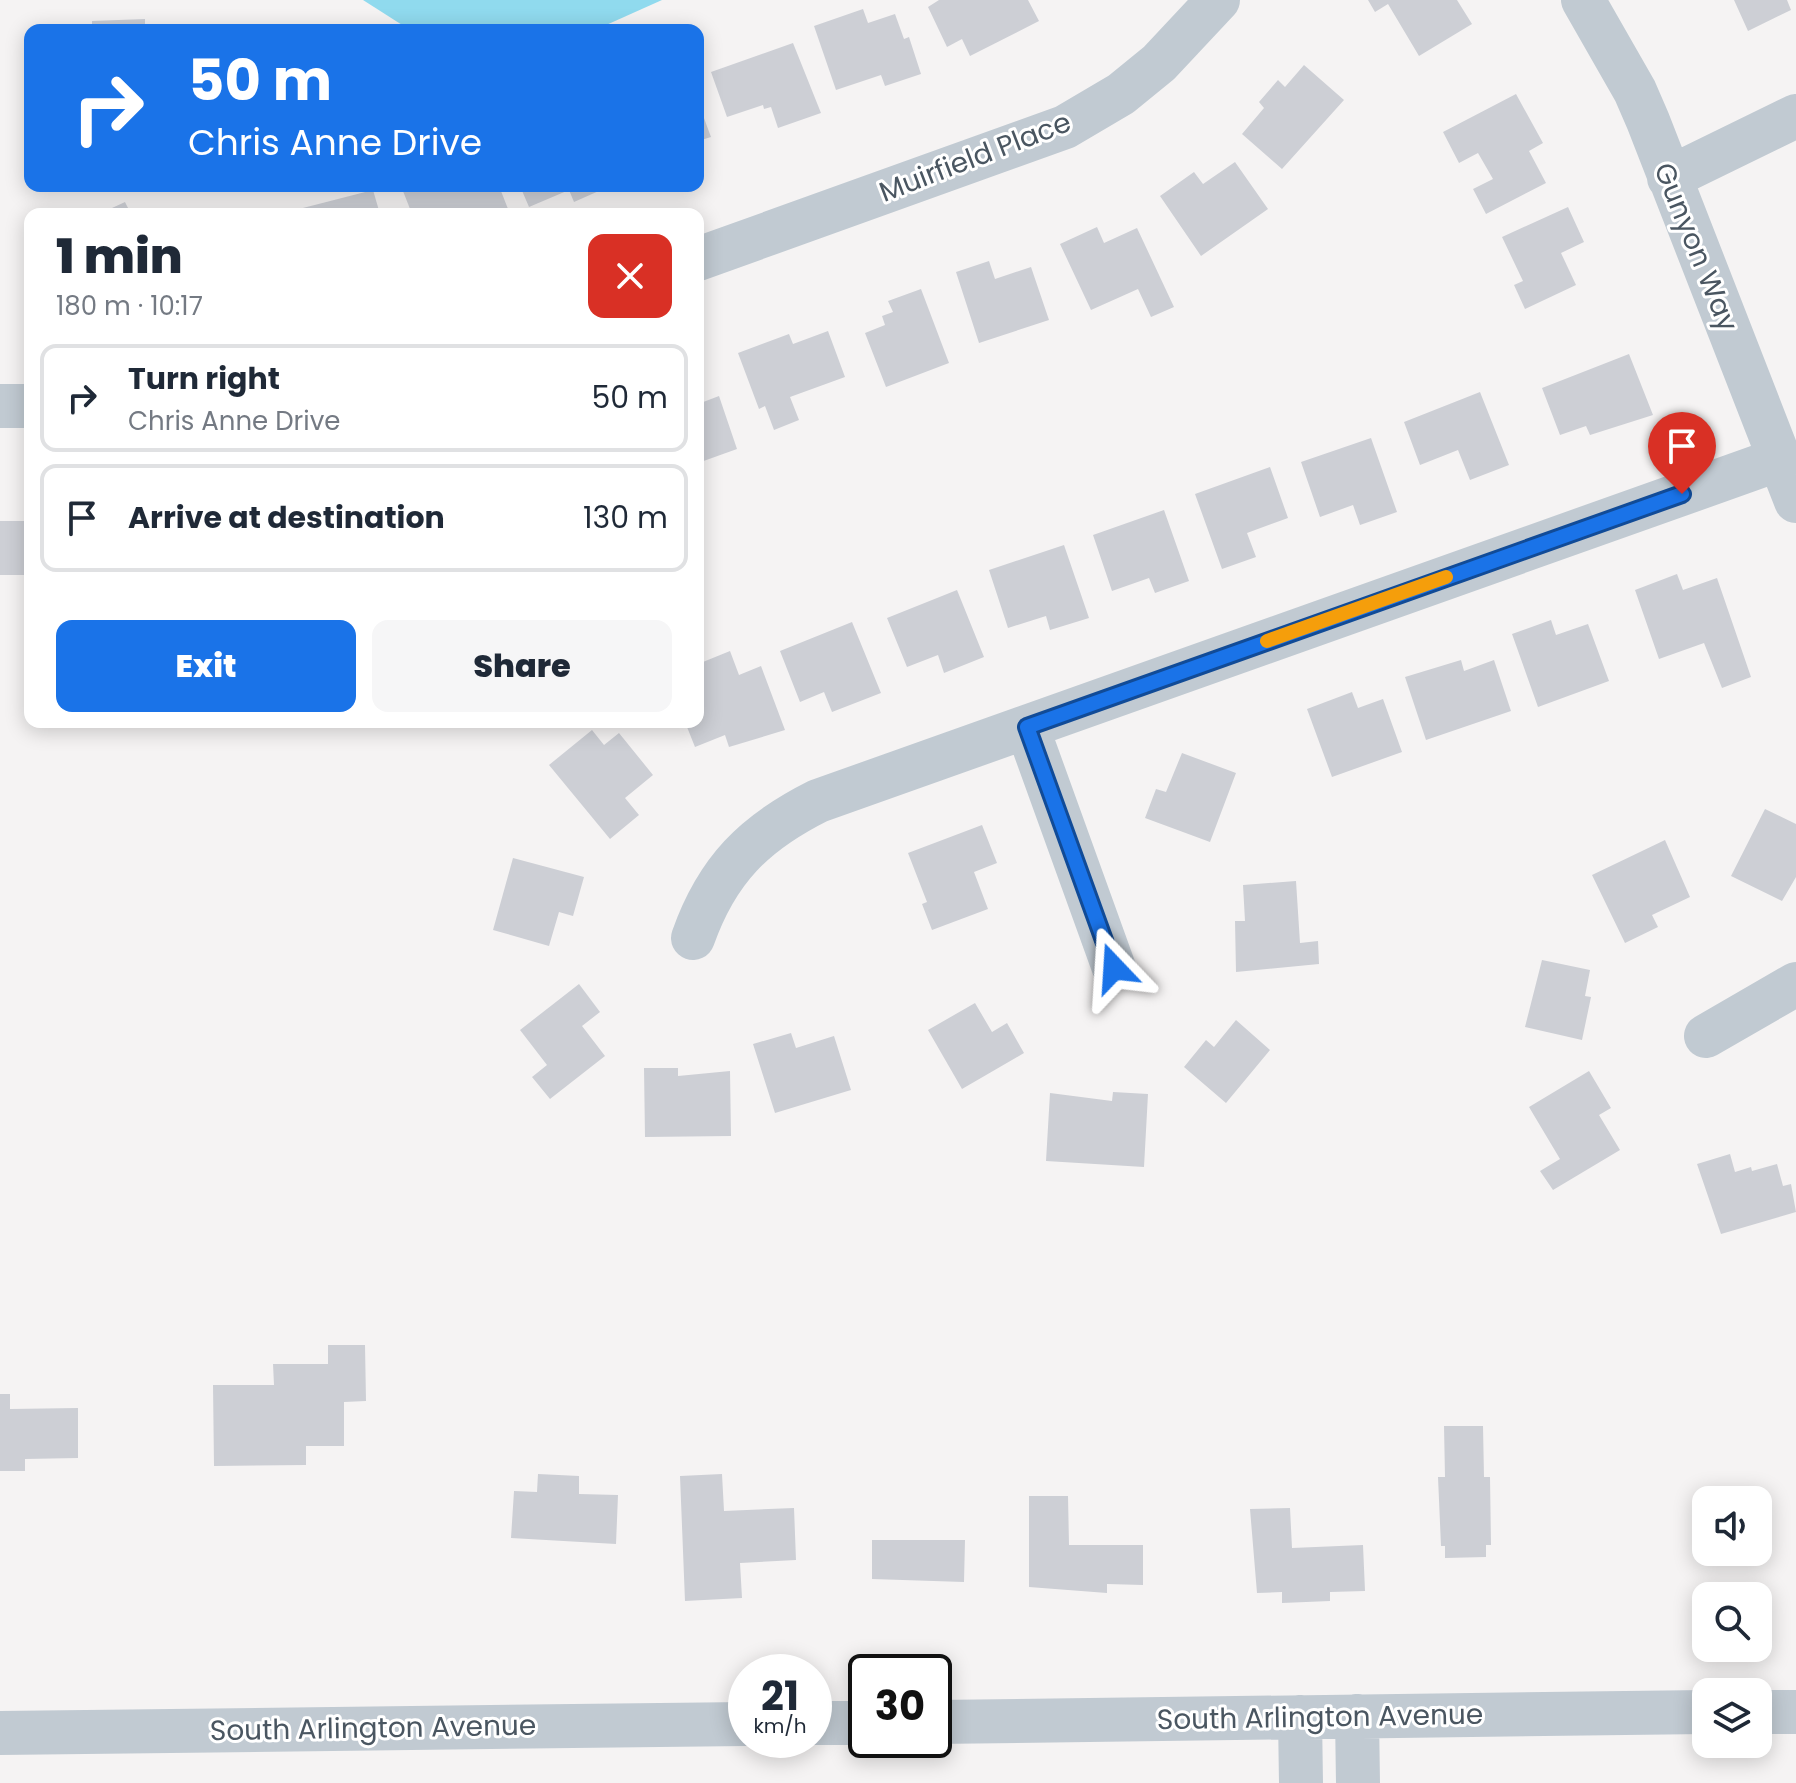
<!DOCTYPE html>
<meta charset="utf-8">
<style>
:root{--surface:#fff;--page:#f6f6f7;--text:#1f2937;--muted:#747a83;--line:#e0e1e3;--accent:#1a73e8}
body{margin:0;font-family:Poppins,sans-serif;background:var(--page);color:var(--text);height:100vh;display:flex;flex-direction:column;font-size:30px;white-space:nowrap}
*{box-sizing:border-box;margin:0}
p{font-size:26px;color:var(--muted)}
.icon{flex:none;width:44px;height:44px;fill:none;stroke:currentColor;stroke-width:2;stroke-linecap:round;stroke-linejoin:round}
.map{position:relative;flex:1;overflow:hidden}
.side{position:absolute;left:24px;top:208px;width:680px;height:520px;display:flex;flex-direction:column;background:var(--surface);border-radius:16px;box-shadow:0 4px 20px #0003}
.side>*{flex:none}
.top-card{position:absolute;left:24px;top:24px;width:680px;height:168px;border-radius:16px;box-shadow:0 4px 20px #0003;background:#1a73e8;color:#fff;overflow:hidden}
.tools{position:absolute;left:1692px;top:1486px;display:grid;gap:16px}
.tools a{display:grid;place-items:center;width:80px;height:80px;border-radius:16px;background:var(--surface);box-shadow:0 4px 20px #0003;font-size:40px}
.speed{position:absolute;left:728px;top:1654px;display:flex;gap:16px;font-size:40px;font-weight:700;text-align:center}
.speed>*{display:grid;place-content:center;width:104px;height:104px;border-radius:50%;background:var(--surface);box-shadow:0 4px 20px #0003;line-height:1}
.speed small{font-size:20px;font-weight:400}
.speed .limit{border:4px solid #111;border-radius:12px;background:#fff;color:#111}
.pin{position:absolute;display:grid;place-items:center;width:68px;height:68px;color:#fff;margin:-82px -34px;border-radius:50% 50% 50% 0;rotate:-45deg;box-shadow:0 0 8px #0007}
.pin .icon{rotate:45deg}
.me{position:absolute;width:88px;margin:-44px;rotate:340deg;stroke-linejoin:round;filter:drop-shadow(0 0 6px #0008)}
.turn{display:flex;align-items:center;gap:28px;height:168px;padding:0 32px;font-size:36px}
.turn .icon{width:104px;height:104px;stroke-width:2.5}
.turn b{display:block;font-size:56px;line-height:68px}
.round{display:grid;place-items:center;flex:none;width:84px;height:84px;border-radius:16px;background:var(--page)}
.summary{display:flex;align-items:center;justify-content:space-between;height:136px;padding:0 32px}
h1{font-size:48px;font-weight:800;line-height:60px}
.cta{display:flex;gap:16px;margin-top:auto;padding:16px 32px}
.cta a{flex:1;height:92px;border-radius:16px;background:var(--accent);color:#fff;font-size:32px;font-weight:800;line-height:92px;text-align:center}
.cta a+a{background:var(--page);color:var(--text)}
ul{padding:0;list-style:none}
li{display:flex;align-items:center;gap:24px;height:108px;margin:0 16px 12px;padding:0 16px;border:4px solid var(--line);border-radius:16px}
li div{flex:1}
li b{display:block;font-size:30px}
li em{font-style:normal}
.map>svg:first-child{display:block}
.water{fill:#90daee}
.building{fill:#cdcfd5}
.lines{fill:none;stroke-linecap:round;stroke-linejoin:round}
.minor{stroke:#c1cad2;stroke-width:44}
.route-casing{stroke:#114b97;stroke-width:20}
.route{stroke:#1a73e8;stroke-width:14}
.slow{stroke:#f59e0b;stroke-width:14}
.labels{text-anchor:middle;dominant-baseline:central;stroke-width:6;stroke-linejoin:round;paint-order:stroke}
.street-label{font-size:28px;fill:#4a5661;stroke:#fff}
</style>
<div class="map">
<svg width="1796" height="1783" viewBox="0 0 1796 1783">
<rect width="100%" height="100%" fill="#f5f3f3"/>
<!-- water -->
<path class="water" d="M363,0h299l-67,30h-185z"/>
<!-- building -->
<path class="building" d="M939,0h89l11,21 -69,35 -8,-17 -15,8 -19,-40z
M1368,0h89l15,24 -53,32 -31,-52 -13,8z
M1734,0h53l4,10 -43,21z
M863,9l5,14 27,-9 9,25 5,-2 12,37 -36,12 -4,-11 -45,15 -22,-64z
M145,19v11h-53v-9z
M793,43l28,70 -43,15 -7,-21 -7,2 -1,-4 -36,12 -16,-45z
M1304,65l40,35 -62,69 -40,-35 22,-26 -5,-6 19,-22 7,7z
M1516,94l27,49 -14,8 17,32 -60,31 -13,-25 20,-10 -15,-26 -19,10 -16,-31z
M698,102l13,35 -13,4z
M1235,162l33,47 -67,47 -41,-60 34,-24 9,12z
M401,186h98l11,28h-98z
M520,186h90l-36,16 -5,-12 -40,17z
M373,190l7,24h-80l-1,-5z
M125,202l6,12h-32z
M1568,207l16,35 -23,11 15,32 -51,24 -11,-24 9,-4 -21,-44z
M1097,227l7,16 33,-15 37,79 -23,10 -13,-28 -47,21 -31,-66z
M989,261l6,18 36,-12 18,53 -70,23 -23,-71z
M921,289l28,74 -63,24 -21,-54 20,-8 -3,-9 11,-4 -5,-11z
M828,331l17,46 -55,20 9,23 -25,10 -9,-24 -6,3 -21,-56 51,-19 4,10z
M1629,354l24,61 -63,20 -4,-9 -26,9 -18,-47z
M1480,392l29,73 -39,15 -12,-30 -38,15 -16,-43z
M719,396l18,53 -39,14v-59z
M1371,438l26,74 -37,13 -7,-20 -33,12 -19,-55z
M1270,467l18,51 -41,15 9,24 -34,12 -27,-75z
M1164,510l25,71 -34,12 -6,-15 -37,13 -19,-56z
M26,513h4v62h-30v-54h26z
M1064,545l25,73 -39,12 -4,-14 -38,12 -19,-58z
M1677,574l6,16 34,-12 34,99 -29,11 -18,-45 -45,16 -24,-69z
M957,590l27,67 -40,16 -6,-18 -31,12 -20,-49z
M1551,620l5,15 32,-11 21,57 -71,26 -26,-73z
M852,622l29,71 -49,19 -8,-20 -24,10 -20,-51z
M730,651l9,24 22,-9 24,64 -56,17 -4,-12 -30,12 -10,-25h13v-58z
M1461,660l3,11 30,-11 17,51 -85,29 -21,-63z
M1352,692l6,16 25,-9 19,53 -70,25 -25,-68z
M592,730l12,15 15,-12 34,42 -28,23 14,17 -29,24 -61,-74z
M1182,753l54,20 -26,69 -65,-24 11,-29 10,3z
M1765,809l31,15v53l-14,24 -51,-25z
M982,825l15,38 -23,9 14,37 -56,21 -10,-26 5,-2 -19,-49z
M1665,840l25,57 -38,18 6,12 -33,16 -33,-68z
M513,858l71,19 -11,39 -14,-4 -10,34 -56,-16z
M1296,881l4,62 18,-2 1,23 -83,8 -1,-51h10l-2,-36z
M1542,960l48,10 -5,26 6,1 -9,43 -57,-13z
M579,984l21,28 -18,14 23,30 -55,43 -18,-22 15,-12 -27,-35z
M975,1003l17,29 15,-9 17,30 -62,36 -34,-59z
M1236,1020l34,30 -44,53 -42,-36 22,-27 8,7z
M791,1033l5,15 38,-12 17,54 -76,23 -22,-69z
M644,1068h34v8l52,-5 1,65 -86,1z
M1589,1071l22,37 -12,7 21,35 -67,40 -13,-19 20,-12 -31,-52z
M1113,1092l35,2 -4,73 -98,-6 4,-68 62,8z
M1730,1154l5,18 16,-5 1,4 25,-7 6,22 8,-2 5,28 -75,22 -24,-70z
M328,1345h37l1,56 -22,1v44h-38v19l-92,1 -1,-81h61l-1,-21h55z
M0,1394h10v15l68,-1v50l-53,1v12h-25z
M1444,1426h39l1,51h6l1,68h-5v12l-41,1v-12h-4l-3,-69h7z
M538,1474l41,2v18l39,1 -2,49 -105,-6 3,-47 23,1z
M722,1474l2,37 70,-3 2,52 -56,3 2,35 -57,3 -5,-125z
M1029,1496h39l1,49h74v40l-36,-1v9l-78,-6z
M1290,1508l2,40 71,-3 2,46 -35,1v9l-48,2v-11l-25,1 -7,-84z
M872,1540h93l-1,42 -92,-3z"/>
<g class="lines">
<!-- minor -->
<path class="minor" d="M1583,0l52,91 13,30 148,380
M1669,178l127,-62
M698,259l367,-132 56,-33 38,-31 59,-63
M0,406h30
M1027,727l87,241
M693,938c24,-68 61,-105 125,-137l962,-342
M1706,1036l90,-52
M1758,1712h38
M1357,1716l1,67
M1300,1717l1,66
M934,1722l772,-10
M814,1723h52
M0,1733l746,-9"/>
</g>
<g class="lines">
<defs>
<path id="route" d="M1114,968l-87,-241 655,-233"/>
</defs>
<!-- route casing -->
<use href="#route" class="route-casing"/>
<!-- route -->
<use href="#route" class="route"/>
<!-- slow -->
<path class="slow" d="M1267,641l179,-64"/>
</g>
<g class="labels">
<!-- street labels -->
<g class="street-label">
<text transform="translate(975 157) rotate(-21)">Muirfield Place</text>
<text transform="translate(1696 247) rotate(68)">Gunyon Way</text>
<text transform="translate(1320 1717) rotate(-1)">South Arlington Avenue</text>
<text transform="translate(373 1728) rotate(-1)">South Arlington Avenue</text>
</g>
</g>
</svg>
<div class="tools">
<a><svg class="icon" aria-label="sound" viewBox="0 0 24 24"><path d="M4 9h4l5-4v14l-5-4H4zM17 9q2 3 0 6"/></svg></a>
<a><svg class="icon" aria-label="search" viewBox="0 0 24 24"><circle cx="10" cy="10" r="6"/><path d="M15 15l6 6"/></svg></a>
<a><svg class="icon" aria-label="layers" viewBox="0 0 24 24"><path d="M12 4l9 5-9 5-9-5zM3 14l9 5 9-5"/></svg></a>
</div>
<div class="speed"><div>21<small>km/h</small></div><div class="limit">30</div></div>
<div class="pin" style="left:1682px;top:494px;background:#d93025"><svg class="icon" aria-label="arrive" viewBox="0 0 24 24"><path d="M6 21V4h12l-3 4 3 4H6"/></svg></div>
<svg class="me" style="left:1114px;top:968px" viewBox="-20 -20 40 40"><path d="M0-17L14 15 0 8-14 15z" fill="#1a73e8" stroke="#fff" stroke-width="4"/></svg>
<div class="top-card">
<div class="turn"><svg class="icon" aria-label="right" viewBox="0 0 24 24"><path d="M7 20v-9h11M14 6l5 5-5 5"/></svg><div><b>50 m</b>Chris Anne Drive</div></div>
</div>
<section class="side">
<div class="summary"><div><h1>1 min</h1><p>180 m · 10:17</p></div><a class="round" style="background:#d93025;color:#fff"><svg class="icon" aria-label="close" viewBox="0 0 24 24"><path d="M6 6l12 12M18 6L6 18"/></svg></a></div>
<ul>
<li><svg class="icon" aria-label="right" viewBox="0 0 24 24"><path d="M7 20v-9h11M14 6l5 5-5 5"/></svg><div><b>Turn right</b><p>Chris Anne Drive</p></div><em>50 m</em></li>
<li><svg class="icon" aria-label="arrive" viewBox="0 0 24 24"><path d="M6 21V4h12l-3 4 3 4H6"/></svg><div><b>Arrive at destination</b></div><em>130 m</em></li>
</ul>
<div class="cta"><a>Exit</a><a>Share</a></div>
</section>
</div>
